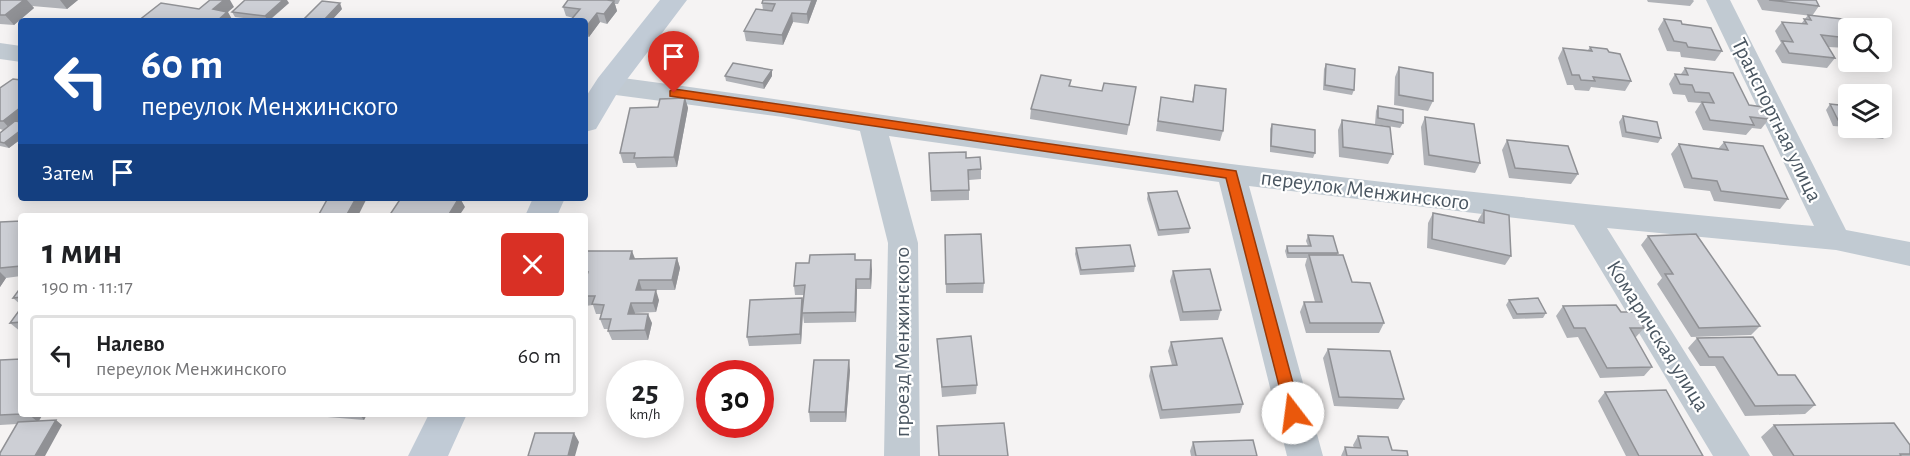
<!DOCTYPE html>
<html lang="ru">
<meta charset="utf-8">
<style>
:root{--surface:#fff;--page:#f2f2f2;--text:#202124;--muted:#757577;--line:#e0e0e0}
body{margin:0;font-family:"Alegreya Sans",sans-serif;background:var(--page);color:var(--text);height:100vh;display:flex;flex-direction:column;font-size:22px;white-space:nowrap}
*{box-sizing:border-box;margin:0}
p{font-size:20px;color:var(--muted)}
.icon{flex:none;width:33px;height:33px;fill:none;stroke:currentColor;stroke-width:2;stroke-linecap:round;stroke-linejoin:round}
.map{position:relative;flex:1;overflow:hidden}
.side{position:absolute;left:18px;top:213px;width:570px;height:204px;display:flex;flex-direction:column;background:var(--surface);border-radius:6px;box-shadow:0 3px 15px #0003}
.side>*{flex:none}
.hud{position:absolute;left:18px;top:18px;width:570px;height:183px;border-radius:6px;box-shadow:0 3px 15px #0003;background:#1a4fa0;color:#fff;overflow:hidden}
.controls{position:absolute;left:1838px;top:18px;display:grid;gap:12px}
.controls a{display:grid;place-items:center;width:54px;height:54px;border-radius:6px;background:var(--surface);box-shadow:0 3px 15px #0003;font-size:30px}
.speed{position:absolute;left:606px;top:360px;display:flex;gap:12px;font-size:30px;font-weight:700;text-align:center}
.speed>*{display:grid;place-content:center;width:78px;height:78px;border-radius:50%;background:var(--surface);box-shadow:0 3px 15px #0003;line-height:1}
.speed small{font-size:15px;font-weight:400}
.speed .limit{border:9px solid #d22;background:#fff;color:#111}
.pin{position:absolute;display:grid;place-items:center;width:51px;height:51px;color:#fff;margin:-62px -26px;border-radius:50% 50% 50% 0;rotate:-45deg;box-shadow:0 0 6px #0007}
.pin .icon{rotate:45deg}
.me{position:absolute;width:66px;margin:-33px;rotate:345deg;stroke-linejoin:round;filter:drop-shadow(0 0 4px #0008)}
.turn{display:flex;align-items:center;gap:21px;height:126px;padding:0 24px;font-size:27px}
.turn .icon{width:78px;height:78px;stroke-width:2.5}
.turn b{display:block;font-size:42px;line-height:51px}
.then{display:flex;align-items:center;height:57px;padding:0 24px;background:#0003;gap:12px;font-size:22px}
.round{display:grid;place-items:center;flex:none;width:63px;height:63px;border-radius:6px;background:var(--page)}
.summary{display:flex;align-items:center;justify-content:space-between;height:102px;padding:0 24px}
h1{font-size:36px;font-weight:700;line-height:45px}
ul{padding:0;list-style:none}
li{display:flex;align-items:center;gap:18px;height:81px;margin:0 12px 9px;padding:0 12px;border:3px solid var(--line);border-radius:6px}
li div{flex:1}
li b{display:block;font-size:22px}
li em{font-style:normal}
.map>svg:first-child{display:block}
.lines{fill:none;stroke-linecap:round;stroke-linejoin:round}
.street{fill:#c1cad2;fill-rule:evenodd}
.secondary{fill:#c1cbd6;fill-rule:evenodd}
.wall{fill:#b0b2b7}
.shaded-wall{fill:#909195}
.building{fill:#cdcfd5;stroke:#909195;stroke-width:1.5}
.route{fill:#ea580c;stroke:#983908;stroke-width:1.5}
.labels{text-anchor:middle;dominant-baseline:central;stroke-width:4.5;stroke-linejoin:round;paint-order:stroke}
.street-label{font-size:22px;fill:#4a5661;stroke:#fff}
</style>
<div class="map">
<svg width="1910" height="456" viewBox="0 0 1910 456">
<rect width="100%" height="100%" fill="#f5f3f3"/>
<g class="lines">
<!-- street -->
<path class="street" d="M1706,0h24l116,230 64,12v24l-74,-16 -229,-22 143,228h-37l-139,-231 -325,-39 74,270h-36l-68,-274 -330,-46 29,107 2,213h-36l4,-213 -28,-112 -77,-14 -175,-23 -9,-3 -4,-6 4,-6 9,-3c208,27 415,62 623,88 194,24 389,44 583,62z
M0,43l21,3v16l-21,-3z"/>
<!-- secondary -->
<path class="secondary" d="M660,0h27l-68,90 -23,39 -11,3v-34l13,-20z
M533,198h32l-8,18h-32z
M429,414h38l-19,42h-40z"/>
</g>
<!-- wall -->
<path class="wall" d="M0,0h78l-11,9 -35,-3 2,2 -20,17 -14,-1z
M568,0h52l-2,4h-3l2,7 -10,13 -7,-2 -11,15 -4,-1v-15l-19,-5 -3,-9z
M817,0l-9,24 -15,-2 -10,23 -37,-4 -2,-10 19,-21 -1,-7z
M1647,0h46l1,1 -4,5 -42,-4z
M1757,0h59l3,6 -7,10 -50,-6z
M289,3l-20,18 -34,-4 -3,-5z
M342,9l-11,12h-25l-2,-2z
M1808,15l40,13v20l-20,-1 7,11 -8,10 -45,-5 -7,-12 6,-8 -6,-12 7,-9 19,2z
M1664,19l18,5 40,27 -7,10 -34,-4 -1,-5 -13,-1 -9,-22z
M1590,47l19,5 22,29 -6,10 -34,-4 -2,4 -14,-1 -2,-5h-6l-9,-27 5,-10 25,2z
M1326,64l28,26 -2,5 -29,-5 1,-21z
M1399,67l34,34 -5,10 -34,-6 1,-28z
M1685,68l64,37 20,14 -8,10 -9,-1 -6,7 -43,-5 -8,-18 6,-9 -13,-1 -3,-7 -12,-1 -4,-10 6,-10h6z
M772,70v6l-8,13 -38,-8 -1,-5z
M21,80v59l-12,9 -9,-2v-13l3,-3 -3,-1v-41z
M1071,80l-1,6 32,5 34,-4 -9,48 -97,-16 1,-10z
M1195,85l28,46 -3,10 -64,-10 5,-34 31,4z
M685,98l3,10 -11,59 -40,1 -2,-5h-12l-3,-10 38,-46z
M1830,104l18,2v22h33l7,5 -5,6 -32,-4 -4,-8 -14,-1 -7,-16z
M1378,106l25,17 -3,5 -25,-4 1,-13z
M1623,116l38,22 -3,5 -36,-6 -3,-15z
M1425,117l55,46 -5,10 -51,-8 -3,-38z
M1342,120l51,34 -5,10 -49,-7 -1,-27z
M1272,124l43,29 -2,5 -43,-6v-23z
M1507,140l71,34 -7,10 -62,-6 -7,-28z
M1724,142l64,57 -8,10 -66,-8 -4,-10 -26,-3 -13,-34 8,-10 39,5z
M929,153l37,5 15,11v10l-12,1v20l-38,1z
M1148,193l42,35 -1,5 -31,3 -11,-37z
M1484,210l27,46 -6,9 -78,-17 1,-25 5,-10 45,9v-2z
M21,221v55l-15,2 -6,9v-65z
M945,235l39,48 -1,10h-37z
M1308,235l30,18 -1,2 15,27 32,41 -5,10h-73l-6,-21 4,-10h11l-10,-37 2,-7h-20l-2,-7 2,-5h21l-2,-5z
M1648,236l112,90 -9,9 -60,2 -34,-53 5,-6 -21,-33z
M1076,248l59,18 -1,6 -54,3 -5,-21z
M585,251l50,8 42,-1 3,10 -5,22h-33l17,10 -3,12 -21,1v1l17,9 -4,17h-36l-4,-9 1,-2h-5l-4,-10 1,-5h-5l-3,-9 -8,1z
M856,260l16,10 -1,19h-14l-1,33 -52,1 -1,-8 -2,29 -52,2 -2,-9 55,-39 1,8 1,-11h-9l-1,-9 15,-23z
M1173,271l48,39 -3,10 -38,1 -10,-40z
M21,287v18l-8,-7z
M1509,300l37,13 -3,5 -30,1 -7,-14z
M1563,306l81,22 -8,9h-1l17,30 -8,9 -44,2 -22,-41 -11,1 -11,-22z
M21,308v24l-11,-9z
M1697,338l81,37 37,30 -10,9 -60,2 -30,-50h-15l-12,-18z
M937,339l40,46 -1,9 -34,3z
M1171,342l72,62 -3,9 -80,6 -11,-43 2,-9 21,-2 -4,-14z
M1328,349l76,50 -6,10 -64,-3 -11,-48z
M0,360l21,54h22l-4,7 23,4 -45,-1 -17,1z
M850,370l-4,52h-36l-1,-10z
M1605,392l98,64h-77l-28,-55z
M302,414h65l-3,6 -61,-5z
M1774,425l136,20v11h-137l-12,-19z
M1358,436l34,14 16,6h-67l4,-9 9,1 -1,-3z
M1193,442l64,14h-66l-1,-5z"/>
<!-- shaded-wall -->
<path class="shaded-wall" d="M24,0h3l7,8 -20,17 -9,-10z
M60,0h18l-11,9z
M224,0h6l4,7 -6,5 5,9h-16l-4,-12z
M283,0h4l2,3 -21,18 -3,-5z
M812,0h5l-9,24 -1,-10z
M614,1l3,10 -10,13 -3,-10z
M340,3l2,6 -11,12h-8z
M597,13l3,9 -11,15 -3,-10z
M792,13l1,9 -10,23 -1,-10z
M772,70v6l-8,13 -1,-6z
M685,98l3,10 -11,59 -3,-10z
M21,107v17l-9,7 -9,-10z
M21,130v9l-12,9 -5,-5z
M356,198h11l-9,18h-12z
M459,198h1l5,9 -6,9h-11z
M632,251l4,10 -6,-2z
M677,258l3,10 -5,22 -3,-10z
M871,260l1,10 -1,19 -1,-10z
M0,272l6,6 -6,9z
M856,279l1,10 -1,33 -1,-10z
M639,280l3,10 -2,10 -4,-10z
M656,290l3,10 -3,12 -3,-9z
M802,298l1,10 -2,36 -1,-10z
M631,303l4,10 -3,10 -4,-9z
M648,314l4,9 -4,17 -3,-10z
M849,360l1,10 -4,52 -1,-10z
M28,414h15l-5,8z
M359,414h8l-3,6z
M56,420l6,5 -17,31h-10z
M574,433l5,9 -4,14h-7z"/>
<!-- building -->
<path class="building" d="M0,0h24l-19,15h-5z
M210,0h14l-11,9 14,3 -10,9h-79l23,-18 38,6z
M245,0h38l-18,16 -33,-4z
M568,0h39l7,1 -10,13 -7,-1 -11,14h-1v-6h-15l10,-12 -17,-2z
M763,0h49l-5,14 -15,-1 -10,22 -38,-4 12,-22 16,2 3,-7 -13,-1z
M1769,0h47l3,6z
M322,1l18,2 -17,18 -19,-2z
M1808,15l43,5 6,8h-9v10l-27,-3 14,23 -46,-5 -7,-12 11,1 -11,-20 25,2 -3,-5 7,1z
M1664,19l17,2 1,3 29,4 11,23 -34,-4 -2,-4 -12,-2z
M1590,47l17,2 2,3 11,2 11,27 -38,-4 2,4 -14,-1 -2,-5h-7l-9,-27 29,3z
M733,63l39,7 -9,13 -38,-7z
M1326,64l29,5 -1,21 -29,-5z
M1399,67l34,6v28l-34,-6z
M1685,68l48,5 16,32 14,2 6,12 -19,-2 4,8 -44,-5 -8,-18 12,1 -5,-10 -14,-1 -3,-7 -12,-1 -5,-10 13,1z
M1041,75l30,5 -2,6 33,5 2,-8 32,4 -7,38 -98,-16z
M13,79l8,1v27l-18,14h-3v-33z
M1195,85l31,4 -3,42 -65,-10 3,-24 32,5z
M685,98l-11,59 -40,1 1,-5h-15l10,-45 28,-1 2,-8z
M1830,104l18,2v15l-10,-1z
M1378,106l25,4v13l-25,-5z
M1623,116l34,6 4,16 -35,-6z
M1425,117l49,7 6,39 -51,-8z
M1342,120l48,7 3,27 -50,-7z
M1881,120l7,13 -32,-4 -1,-1h26z
M15,121l6,1v8l-17,13 -4,-1v-9z
M1272,124l43,6v23l-44,-7z
M1507,140l61,6 10,28 -63,-6z
M1724,142l39,4 25,53 -67,-8 -4,-10 -25,-3 -13,-34 49,6z
M966,152v6l14,-1 1,12 -13,1 1,20 -38,1 -2,-38z
M1177,191l13,37 -31,2 -11,-37z
M328,198h28l-10,18h-28z
M401,198h58l-11,18h-59z
M1484,210l25,5 2,41 -79,-17 1,-26 51,10z
M21,221v45l-21,2v-46z
M981,234l3,49 -38,1 -1,-49z
M1696,234l64,92 -61,2 -34,-54h8l-25,-38z
M1308,235l25,1 5,17h-50l-1,-7h24z
M1130,245l5,21 -54,4 -5,-22z
M585,251h47l-2,8 47,-1 -5,22h-33l-3,10h20l-3,13h-22l-3,11h20l-3,16 -37,1 3,-12h-11l4,-14 -12,-1 3,-8h-10v-15l3,-9h-3z
M855,254v6h16l-1,19h-14l-1,33 -53,1 3,-28 -11,1 2,-23h13l1,-8z
M1309,255h34l9,27 18,1 14,40h-74l-6,-21h18z
M1210,269l11,41 -38,2 -10,-41z
M21,287v10l-8,1z
M802,298l-2,36 -53,3 3,-37z
M1538,298l8,15 -29,1 -8,-14z
M1616,305l5,7h14l9,16h-14l22,39 -45,1 -22,-40h-11l-11,-22z
M21,308v14l-11,1z
M971,336l6,49 -35,2 -5,-48z
M1753,337l25,38h17l20,30 -60,1 -32,-49h-14l-12,-19z
M1222,338l21,66 -81,6 -11,-43 26,-2 -6,-23z
M1328,349l62,2 14,48 -65,-2z
M21,359v55l-21,1v-55z
M814,360h35l-4,52h-36z
M1666,390l37,66h-64l-34,-64z
M56,420l-21,36h-35v-3l18,-31z
M1004,423l4,33h-69l-2,-30z
M1894,423l16,22v9h-10l1,2h-107l-20,-31z
M535,433h39l-6,23h-40z
M1358,436l30,1 4,13 15,1 1,5h-61l-2,-9 16,1z
M1253,440l4,16h-61l-3,-14z"/>
<!-- route -->
<path class="route" d="M674,89l562,82 65,242 -2,4 -6,2 -5,-2 -2,-4 -60,-235 -556,-82v-5z"/>
<g class="labels">
<!-- street labels -->
<g class="street-label">
<text transform="translate(1777 120) rotate(64)">Транспортная улица</text>
<text transform="translate(1365 190) rotate(7)">переулок Менжинского</text>
<text transform="translate(1658 336) rotate(58)">Комаричская улица</text>
<text transform="translate(902 342) rotate(-90)">проезд Менжинского</text>
</g>
</g>
</svg>
<div class="controls">
<a><svg class="icon" aria-label="search" viewBox="0 0 24 24"><circle cx="10" cy="10" r="6"/><path d="M15 15l6 6"/></svg></a>
<a><svg class="icon" aria-label="layers" viewBox="0 0 24 24"><path d="M12 4l9 5-9 5-9-5zM3 14l9 5 9-5"/></svg></a>
</div>
<div class="speed"><div>25<small>km/h</small></div><div class="limit">30</div></div>
<div class="pin" style="left:674px;top:93px;background:#d93025"><svg class="icon" aria-label="arrive" viewBox="0 0 24 24"><path d="M6 21V4h12l-3 4 3 4H6"/></svg></div>
<svg class="me" style="left:1293px;top:413px" viewBox="-20 -20 40 40"><circle r="19" fill="#fff"/><path d="M0-13L10 11 0 6-10 11z" fill="#ea580c"/></svg>
<div class="hud">
<div class="turn"><svg class="icon" aria-label="left" viewBox="0 0 24 24"><path d="M17 20v-9H6M10 6l-5 5 5 5"/></svg><div><b>60 m</b>переулок Менжинского</div></div>
<div class="then">Затем<svg class="icon" aria-label="arrive" viewBox="0 0 24 24"><path d="M6 21V4h12l-3 4 3 4H6"/></svg></div>
</div>
<section class="side">
<div class="summary"><div><h1>1 мин</h1><p>190 m · 11:17</p></div><a class="round" style="background:#d93025;color:#fff"><svg class="icon" aria-label="close" viewBox="0 0 24 24"><path d="M6 6l12 12M18 6L6 18"/></svg></a></div>
<ul>
<li><svg class="icon" aria-label="left" viewBox="0 0 24 24"><path d="M17 20v-9H6M10 6l-5 5 5 5"/></svg><div><b>Налево</b><p>переулок Менжинского</p></div><em>60 m</em></li>
</ul>
</section>
</div>
